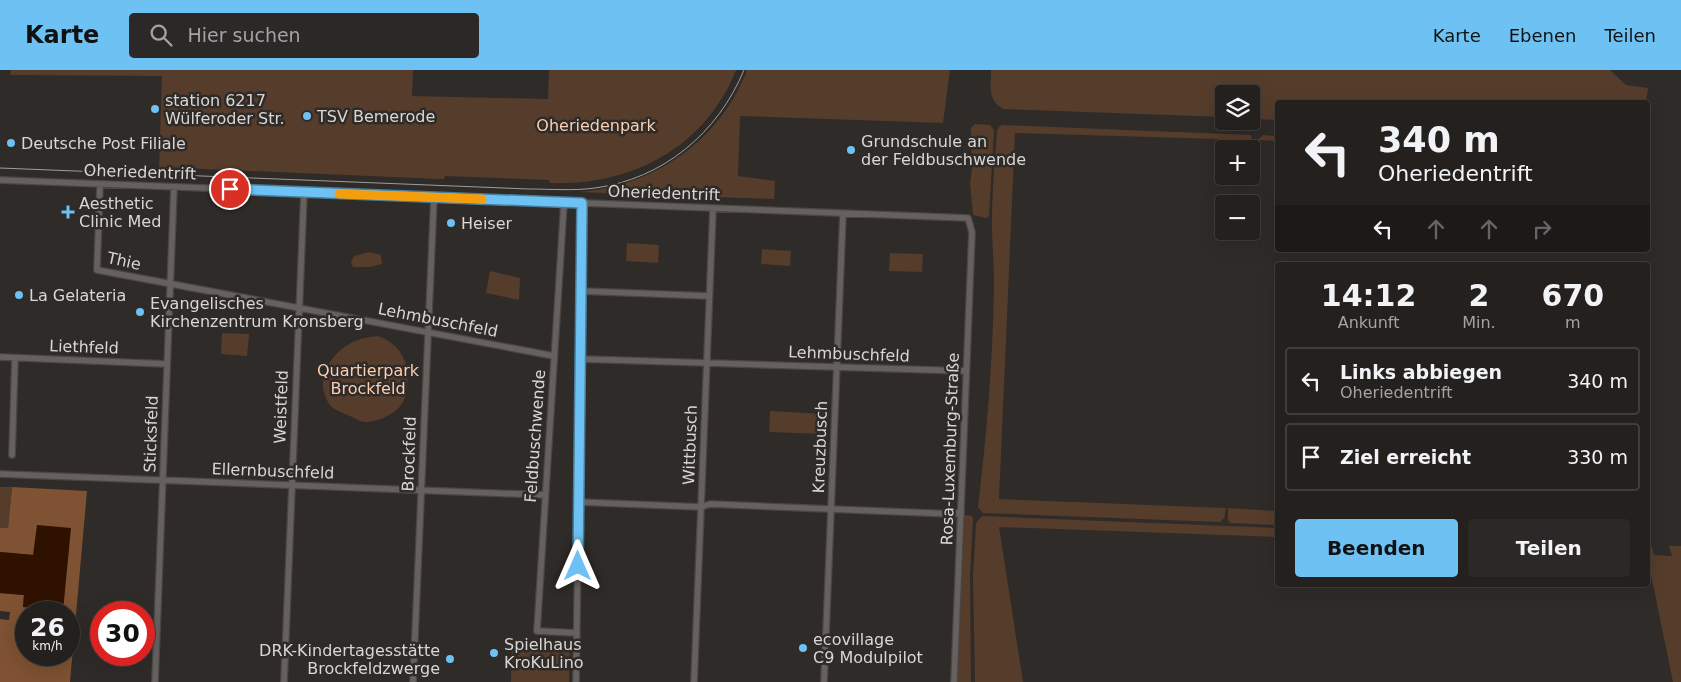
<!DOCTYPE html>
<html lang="de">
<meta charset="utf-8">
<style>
:root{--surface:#23201e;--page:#2b2827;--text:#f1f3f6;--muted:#a3a3a4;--line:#403e3c;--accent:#6dc2f3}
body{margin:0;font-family:"DejaVu Sans",sans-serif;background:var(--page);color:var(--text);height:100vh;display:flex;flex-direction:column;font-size:19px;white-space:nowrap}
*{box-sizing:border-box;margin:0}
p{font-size:16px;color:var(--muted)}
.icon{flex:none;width:28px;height:28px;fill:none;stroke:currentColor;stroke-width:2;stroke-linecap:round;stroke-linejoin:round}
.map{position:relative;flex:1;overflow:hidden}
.sheet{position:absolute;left:1275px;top:192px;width:375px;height:325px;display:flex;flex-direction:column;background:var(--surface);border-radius:5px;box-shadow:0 5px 20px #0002,0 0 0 1px var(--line)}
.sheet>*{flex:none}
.guide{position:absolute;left:1275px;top:30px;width:375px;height:152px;border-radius:5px;box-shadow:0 5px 20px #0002,0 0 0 1px var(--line);background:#23201e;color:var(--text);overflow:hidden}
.buttons{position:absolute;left:1215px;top:15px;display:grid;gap:10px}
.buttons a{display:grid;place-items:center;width:45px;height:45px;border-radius:5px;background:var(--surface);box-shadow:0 5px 20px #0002,0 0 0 1px var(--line);font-size:25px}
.speed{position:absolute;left:15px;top:531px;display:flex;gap:10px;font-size:25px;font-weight:700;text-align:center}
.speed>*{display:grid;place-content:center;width:65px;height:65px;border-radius:50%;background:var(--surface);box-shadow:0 5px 20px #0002,0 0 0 1px var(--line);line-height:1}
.speed small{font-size:12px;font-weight:400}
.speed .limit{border:8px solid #d22;background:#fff;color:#111}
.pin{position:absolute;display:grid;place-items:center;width:42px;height:42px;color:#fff;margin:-21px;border:2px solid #fff;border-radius:50%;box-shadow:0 1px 5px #0007}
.me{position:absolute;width:55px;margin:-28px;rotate:0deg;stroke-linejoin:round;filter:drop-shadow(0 0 4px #0008)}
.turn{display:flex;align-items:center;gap:18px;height:105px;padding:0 20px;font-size:22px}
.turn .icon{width:65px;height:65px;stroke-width:2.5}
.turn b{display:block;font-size:35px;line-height:42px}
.lanes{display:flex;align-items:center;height:48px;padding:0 20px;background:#0003;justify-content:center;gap:25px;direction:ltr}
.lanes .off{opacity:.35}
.eta{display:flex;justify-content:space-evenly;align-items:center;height:85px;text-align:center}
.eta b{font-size:30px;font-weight:700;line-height:35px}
.cta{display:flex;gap:10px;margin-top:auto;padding:10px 20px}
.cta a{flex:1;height:58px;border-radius:5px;background:var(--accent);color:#111;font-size:20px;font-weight:700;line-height:58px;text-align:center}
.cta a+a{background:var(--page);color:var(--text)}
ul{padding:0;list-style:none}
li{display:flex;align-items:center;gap:15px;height:68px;margin:0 10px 8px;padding:0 10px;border:2px solid var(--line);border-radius:5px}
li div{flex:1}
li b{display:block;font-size:19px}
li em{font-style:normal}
header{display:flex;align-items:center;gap:30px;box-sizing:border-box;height:70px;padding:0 25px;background:var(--accent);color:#111}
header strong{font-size:24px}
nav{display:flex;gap:28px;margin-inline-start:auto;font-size:18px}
.search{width:350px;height:45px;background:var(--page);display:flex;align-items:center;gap:12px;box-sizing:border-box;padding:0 18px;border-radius:5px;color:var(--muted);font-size:19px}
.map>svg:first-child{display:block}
.green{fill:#563c2b}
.forest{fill:#7e5232;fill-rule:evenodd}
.water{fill:#2f1100}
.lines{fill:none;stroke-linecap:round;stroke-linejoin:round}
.street-casing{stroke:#494644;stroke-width:8}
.street{stroke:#66615e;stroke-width:5.5}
.tram{stroke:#a09c9a;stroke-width:1}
.route-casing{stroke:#477e9e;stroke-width:12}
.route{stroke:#6dc2f3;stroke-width:9}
.slow{stroke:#f59e0b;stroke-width:9}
.poi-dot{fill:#6dc2f3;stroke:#2f2b28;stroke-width:2}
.labels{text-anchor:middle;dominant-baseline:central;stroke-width:5;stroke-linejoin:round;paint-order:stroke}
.poi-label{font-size:16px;fill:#d9d6d4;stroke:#2f2b28;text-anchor:start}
.park-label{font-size:16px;fill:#faceb1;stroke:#2f2b28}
.street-label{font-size:16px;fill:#d9d6d4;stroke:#2f2b28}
</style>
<header>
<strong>Karte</strong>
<div class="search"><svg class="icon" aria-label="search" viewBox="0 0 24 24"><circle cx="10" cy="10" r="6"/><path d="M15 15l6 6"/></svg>Hier suchen</div>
<nav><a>Karte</a><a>Ebenen</a><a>Teilen</a></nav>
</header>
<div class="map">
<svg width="1681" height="612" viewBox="0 0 1681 612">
<rect width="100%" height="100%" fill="#2f2b28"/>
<!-- green -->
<path class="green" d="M11,0h402l-1,26 136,3 1,-29h187c-31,78 -105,116 -186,113l-1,-3 -104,-4 -1,3h-5l-280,-12 3,-91 -152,-1z
M747,0h203l-7,53 -203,-7 -2,60 37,5 -1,18 -196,-7c75,-5 142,-51 169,-122z
M991,0h619l16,15 22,3 -2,14h-368l-1,18 -26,-1v-25h-27v23l-221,-8c-16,-10 -12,-22 -12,-39z
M975,54l15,1 4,5 -5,86 -3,2 -13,-3 -3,-32 3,-21 -2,-15v-19z
M1002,55l249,10 1,5 -237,-7 -16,366 227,9 -2,10 -4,4 -237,-9 -5,-6c9,-75 15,-149 16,-224 0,-20 -2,-41 -2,-61 0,-30 3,-61 5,-91l2,-4z
M1263,65l14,1v5l-20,-1z
M627,173l32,2 -1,18 -32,-2z
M762,179l29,2 -1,15 -29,-2z
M370,182l11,3 1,9 -12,3h-17l-2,-5 3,-6z
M890,183l33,1 -1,18 -33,-1z
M490,201l30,7 -1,22 -33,-7z
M222,263l27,1 -2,22 -26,-2z
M378,266c23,8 32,27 29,51 -1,5 -2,14 -6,18 -6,9 -26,18 -37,17 -5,-1 -10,-4 -14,-6 -7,-3 -16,-6 -20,-11 -18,-25 1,-53 25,-64 7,-3 15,-4 23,-5z
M770,341l55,3 -1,20 -55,-2z
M0,417h12l-4,41h-8z
M1228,438l49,3v14l-47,-2 -2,-3z
M964,445l8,1 1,3 -3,56 1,107h-14z
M982,446l295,12v9l-278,-10 24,155h-48l-2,-105 3,-54z
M1648,474l3,1 3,10 18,1 -3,-10h12v136h-8l-25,-122z
M512,569l58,2 -1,41h-58z"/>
<!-- forest -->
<path class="forest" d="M12,417l75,4 -17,191h-70v-63l9,1 1,-8 -10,-1v-18l24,2 -1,12 40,4 -30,-56 -33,-3v-24h8zM26,542h43v43h-43z"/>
<!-- water -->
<path class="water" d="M37,455l34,3 -8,83 -40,-4 1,-12 -24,-2v-41l33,3z"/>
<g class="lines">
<defs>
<path id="street" d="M0,110l968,38 4,14 -18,450
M100,114l-3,86 457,86
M564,133l-27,428 40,2
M581,221l128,5
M0,287l167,7
M581,289l385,12
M12,385l3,-97
M0,404l545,21
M578,432l123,5 9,-3 243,10 8,-2
M155,612l19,-495
M284,612l20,-490
M413,612l21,-485
M576,612l7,-479
M694,612l19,-473
M824,612l19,-468"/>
</defs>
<!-- street casing -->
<use href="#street" class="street-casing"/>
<!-- street -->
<use href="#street" class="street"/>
<!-- tram -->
<path class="tram" d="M0,98l529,21c22,0 44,2 66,-1 68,-9 123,-55 149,-118"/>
</g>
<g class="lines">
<defs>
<path id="route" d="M230,119l352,14 -4,363"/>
</defs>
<!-- route casing -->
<use href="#route" class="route-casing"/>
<!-- route -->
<use href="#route" class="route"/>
<!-- slow -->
<path class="slow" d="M339,124l143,5"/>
</g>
<!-- markers -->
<g class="poi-dot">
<circle cx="155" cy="39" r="5"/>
<circle cx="307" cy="46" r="5"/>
<circle cx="11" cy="73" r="5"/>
<circle cx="851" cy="80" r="5"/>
<path d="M65.5 134.5h5v5h5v5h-5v5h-5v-5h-5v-5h5z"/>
<circle cx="451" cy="153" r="5"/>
<circle cx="19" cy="225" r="5"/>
<circle cx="140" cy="242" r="5"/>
<circle cx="803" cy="578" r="5"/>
<circle cx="494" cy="583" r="5"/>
<circle cx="450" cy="589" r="5"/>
</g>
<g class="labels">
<!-- poi labels -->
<g class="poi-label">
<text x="165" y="30">station 6217<tspan x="165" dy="18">Wülferoder Str.</tspan></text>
<text x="317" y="46">TSV Bemerode</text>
<text x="861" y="71">Grundschule an<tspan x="861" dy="18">der Feldbuschwende</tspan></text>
<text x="21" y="73">Deutsche Post Filiale</text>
<text x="79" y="133">Aesthetic<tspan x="79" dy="18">Clinic Med</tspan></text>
<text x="461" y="153">Heiser</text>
<text x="29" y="225">La Gelateria</text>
<text x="150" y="233">Evangelisches<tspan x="150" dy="18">Kirchenzentrum Kronsberg</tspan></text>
<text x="813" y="569">ecovillage<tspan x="813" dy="18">C9 Modulpilot</tspan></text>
<text x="504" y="574">Spielhaus<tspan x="504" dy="18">KroKuLino</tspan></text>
<text x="440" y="580" text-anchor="end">DRK-Kindertagesstätte<tspan x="440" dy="18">Brockfeldzwerge</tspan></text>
</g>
<!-- park labels -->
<g class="park-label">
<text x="596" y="55">Oheriedenpark</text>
<text x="368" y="300">Quartierpark<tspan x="368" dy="18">Brockfeld</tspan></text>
</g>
<!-- street labels -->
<g class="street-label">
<text transform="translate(140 102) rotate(2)">Oheriedentrift</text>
<text transform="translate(664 123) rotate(2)">Oheriedentrift</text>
<text transform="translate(124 191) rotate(12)">Thie</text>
<text transform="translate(438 250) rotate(11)">Lehmbuschfeld</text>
<text transform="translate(84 277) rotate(2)">Liethfeld</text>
<text transform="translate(849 284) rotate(2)">Lehmbuschfeld</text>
<text transform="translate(281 337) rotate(-88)">Weistfeld</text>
<text transform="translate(151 364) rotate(-88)">Sticksfeld</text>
<text transform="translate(535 366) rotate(-86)">Feldbuschwende</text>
<text transform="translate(690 375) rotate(-88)">Wittbusch</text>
<text transform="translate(820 377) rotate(-88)">Kreuzbusch</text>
<text transform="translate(950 379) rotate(-88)">Rosa-Luxemburg-Straße</text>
<text transform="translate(409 384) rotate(-88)">Brockfeld</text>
<text transform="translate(273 401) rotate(2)">Ellernbuschfeld</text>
</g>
</g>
</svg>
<div class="buttons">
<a><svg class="icon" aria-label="layers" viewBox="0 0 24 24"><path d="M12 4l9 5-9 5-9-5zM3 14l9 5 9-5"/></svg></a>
<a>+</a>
<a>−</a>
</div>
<div class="speed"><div>26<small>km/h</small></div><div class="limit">30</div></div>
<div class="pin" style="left:230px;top:119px;background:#d93025"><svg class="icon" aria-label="arrive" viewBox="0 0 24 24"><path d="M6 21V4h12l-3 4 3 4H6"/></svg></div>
<svg class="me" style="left:578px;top:496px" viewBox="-20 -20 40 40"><path d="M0-17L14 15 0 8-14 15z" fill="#6dc2f3" stroke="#fff" stroke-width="4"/></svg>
<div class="guide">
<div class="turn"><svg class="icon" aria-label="left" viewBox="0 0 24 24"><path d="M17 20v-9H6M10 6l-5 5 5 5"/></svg><div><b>340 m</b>Oheriedentrift</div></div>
<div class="lanes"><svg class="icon" aria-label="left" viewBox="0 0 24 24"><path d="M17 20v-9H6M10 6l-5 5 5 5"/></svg><svg class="icon off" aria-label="ahead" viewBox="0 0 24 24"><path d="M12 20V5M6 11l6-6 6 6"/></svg><svg class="icon off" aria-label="ahead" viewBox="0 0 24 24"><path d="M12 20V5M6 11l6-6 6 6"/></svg><svg class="icon off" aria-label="right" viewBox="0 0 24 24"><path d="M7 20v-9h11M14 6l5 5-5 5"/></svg></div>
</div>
<section class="sheet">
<div class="eta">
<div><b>14:12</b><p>Ankunft</p></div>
<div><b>2</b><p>Min.</p></div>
<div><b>670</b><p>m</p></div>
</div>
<ul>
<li><svg class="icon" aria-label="left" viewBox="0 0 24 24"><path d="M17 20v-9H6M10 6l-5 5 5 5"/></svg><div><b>Links abbiegen</b><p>Oheriedentrift</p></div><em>340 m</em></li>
<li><svg class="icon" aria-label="arrive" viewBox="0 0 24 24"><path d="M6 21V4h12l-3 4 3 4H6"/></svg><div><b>Ziel erreicht</b></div><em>330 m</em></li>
</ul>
<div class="cta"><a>Beenden</a><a>Teilen</a></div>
</section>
</div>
